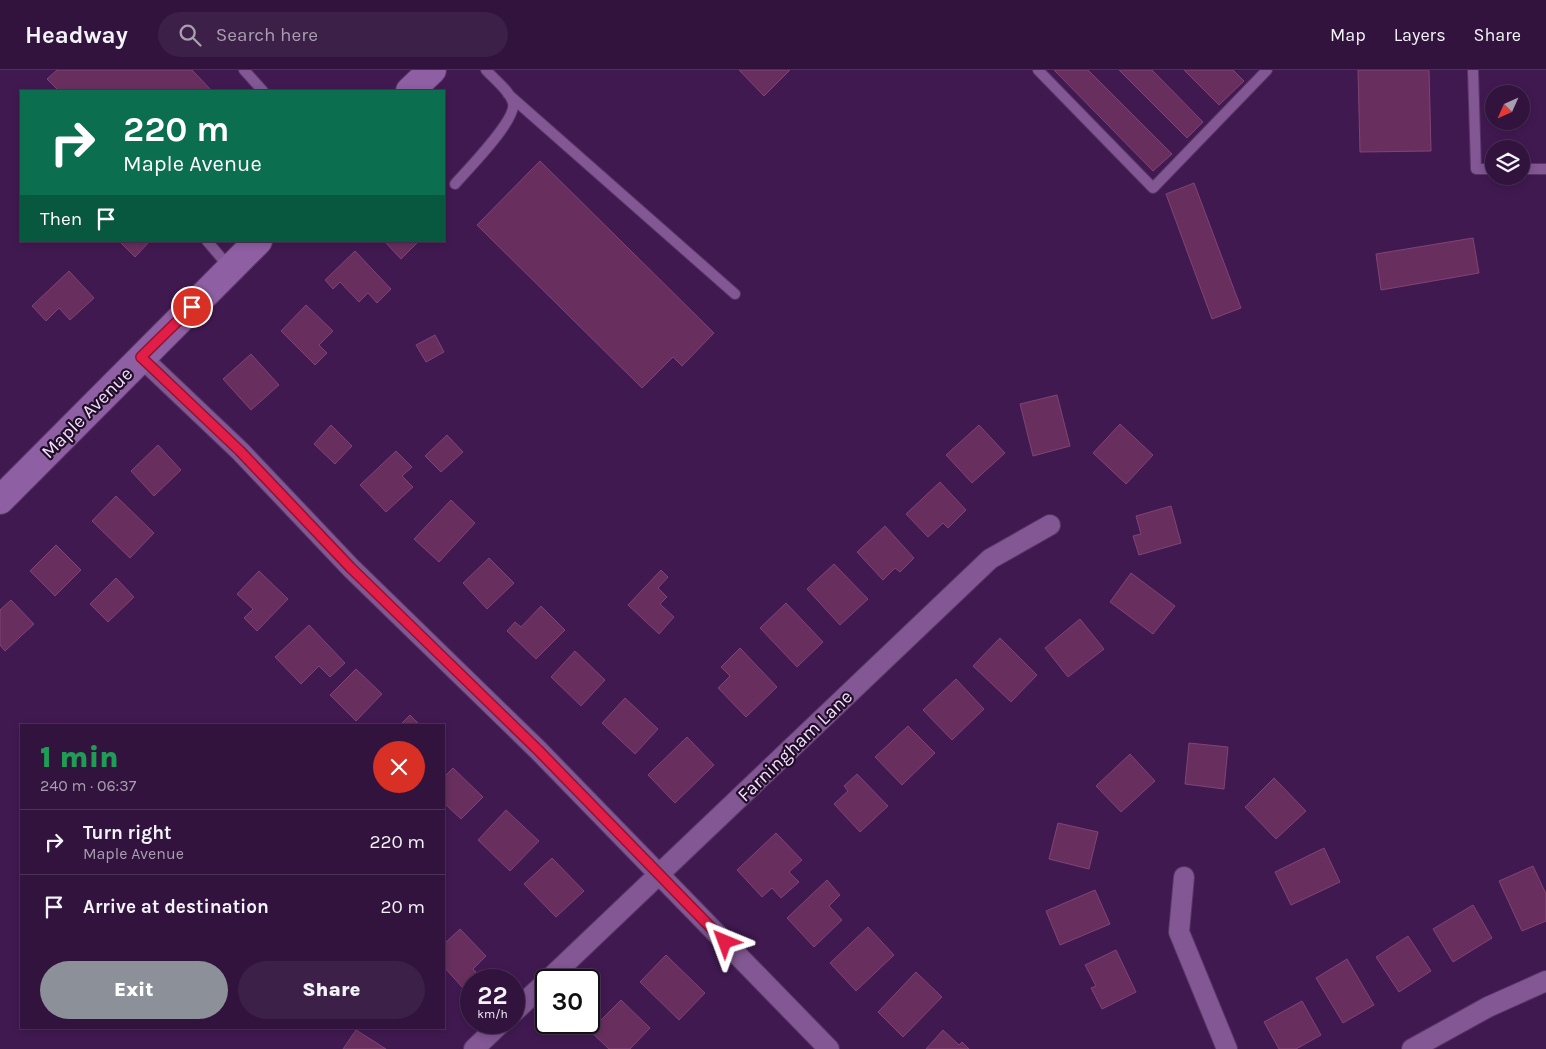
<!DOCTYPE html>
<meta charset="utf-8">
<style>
:root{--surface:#31133d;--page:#3d2048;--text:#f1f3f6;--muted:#a89eb0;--line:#4c3257;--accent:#8c9099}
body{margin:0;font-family:Karla,sans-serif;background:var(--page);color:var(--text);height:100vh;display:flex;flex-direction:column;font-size:19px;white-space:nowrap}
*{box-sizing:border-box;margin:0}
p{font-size:16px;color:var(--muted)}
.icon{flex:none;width:28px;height:28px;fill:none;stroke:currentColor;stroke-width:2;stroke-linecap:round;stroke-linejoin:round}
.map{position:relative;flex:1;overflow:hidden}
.side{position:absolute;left:20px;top:654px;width:425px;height:305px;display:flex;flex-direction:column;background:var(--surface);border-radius:0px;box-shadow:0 2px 8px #0003,0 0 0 1px var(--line)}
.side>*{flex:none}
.guide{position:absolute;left:20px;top:20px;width:425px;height:152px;border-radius:0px;box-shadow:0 2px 8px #0003,0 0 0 1px var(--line);background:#0b6e4f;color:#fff;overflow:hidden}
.needle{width:32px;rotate:225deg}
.buttons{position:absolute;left:1485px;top:15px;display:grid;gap:10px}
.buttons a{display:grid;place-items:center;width:45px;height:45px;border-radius:50%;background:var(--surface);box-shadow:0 2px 8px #0003,0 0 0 1px var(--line);font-size:25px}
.speed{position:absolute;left:460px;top:899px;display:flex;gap:10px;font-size:25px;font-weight:700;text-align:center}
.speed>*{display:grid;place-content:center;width:65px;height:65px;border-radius:50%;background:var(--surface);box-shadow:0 2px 8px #0003,0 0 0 1px var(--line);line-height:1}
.speed small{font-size:12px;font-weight:400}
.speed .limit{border:2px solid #111;border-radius:8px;background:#fff;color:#111}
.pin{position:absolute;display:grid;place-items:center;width:42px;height:42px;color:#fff;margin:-21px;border:2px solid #fff;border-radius:50%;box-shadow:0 1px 5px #0007}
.me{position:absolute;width:55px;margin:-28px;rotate:316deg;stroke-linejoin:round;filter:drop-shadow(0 0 4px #0008)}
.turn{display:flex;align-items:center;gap:18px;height:105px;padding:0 20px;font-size:22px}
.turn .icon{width:65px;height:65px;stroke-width:2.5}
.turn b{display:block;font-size:35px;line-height:42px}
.then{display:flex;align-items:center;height:48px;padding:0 20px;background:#0003;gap:10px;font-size:19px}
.round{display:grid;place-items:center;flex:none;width:52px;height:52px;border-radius:26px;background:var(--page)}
.summary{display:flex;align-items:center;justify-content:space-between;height:85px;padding:0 20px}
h1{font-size:30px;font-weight:800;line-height:38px;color:#1e9e55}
.primary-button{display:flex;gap:10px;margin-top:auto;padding:10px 20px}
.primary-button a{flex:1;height:58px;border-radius:30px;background:var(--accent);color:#fff;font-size:20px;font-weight:800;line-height:58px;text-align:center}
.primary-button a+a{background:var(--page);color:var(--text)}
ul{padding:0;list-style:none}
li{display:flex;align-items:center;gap:15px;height:65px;padding:0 20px;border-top:1px solid var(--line)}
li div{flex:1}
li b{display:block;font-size:19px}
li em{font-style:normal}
header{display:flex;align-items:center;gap:30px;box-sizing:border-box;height:70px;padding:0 25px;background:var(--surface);border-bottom:1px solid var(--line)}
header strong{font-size:24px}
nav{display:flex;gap:28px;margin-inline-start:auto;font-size:18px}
.search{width:350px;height:45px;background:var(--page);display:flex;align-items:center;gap:12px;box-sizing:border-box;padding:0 18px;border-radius:28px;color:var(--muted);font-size:19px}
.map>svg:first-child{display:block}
.building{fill:#682f5e;stroke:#804474}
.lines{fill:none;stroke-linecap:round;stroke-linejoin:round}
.lane-casing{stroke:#583566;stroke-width:12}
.street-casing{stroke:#583566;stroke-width:22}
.secondary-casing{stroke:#583566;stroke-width:30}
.lane{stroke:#825794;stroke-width:10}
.street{stroke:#825794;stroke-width:20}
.secondary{stroke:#8e5fa2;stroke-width:28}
.route-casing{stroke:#92132f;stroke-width:12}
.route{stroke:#e11d48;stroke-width:9}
.labels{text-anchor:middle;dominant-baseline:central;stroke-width:4.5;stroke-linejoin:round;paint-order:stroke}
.street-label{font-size:19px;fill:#f4ddff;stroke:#1f0e26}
</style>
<header>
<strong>Headway</strong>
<div class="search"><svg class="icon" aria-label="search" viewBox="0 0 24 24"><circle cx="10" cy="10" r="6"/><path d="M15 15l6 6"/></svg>Search here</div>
<nav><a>Map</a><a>Layers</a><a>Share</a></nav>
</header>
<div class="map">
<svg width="1546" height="979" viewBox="0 0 1546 979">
<rect width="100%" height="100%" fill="#411951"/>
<!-- building -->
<path class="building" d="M57,0h135l20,21h-153l-12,-12z
M739,0h51l-26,26z
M1054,0h34l84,84 -19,17z
M1119,0h33l51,52 -16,16z
M1184,0h49l11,11 -25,24z
M1358,0h71l2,81 -71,1z
M540,91l174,172 -32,33 -9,-9 -31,31 -165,-163z
M1194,113l47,125 -29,11 -46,-125z
M1473,168l6,35 -98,17 -5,-36z
M119,171h31l-15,16z
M384,171h35l-18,18z
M355,181l36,38 -14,14 -9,-10 -9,9 -19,-20 -7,7 -8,-9z
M69,201l25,27 -24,22 -11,-12 -13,13 -14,-15z
M306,235l27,26 -14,14 8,8 -12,12 -34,-34z
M435,265l9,17 -18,10 -10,-17z
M251,284l28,31 -28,25 -28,-31z
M1057,325l13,51 -37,10 -13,-52z
M1120,354l33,31 -27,29 -33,-31z
M331,355l21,21 -17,18 -21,-20z
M979,355l26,28 -33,30 -26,-28z
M447,365l16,17 -22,20 -16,-16z
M158,375l23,25 -27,26 -23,-25z
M396,381l16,16 -10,9 11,11 -27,25 -26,-27z
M940,412l26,28 -18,18 -5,-5 -15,14 -22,-23z
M116,426l38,37 -24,25 -38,-37z
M451,430l24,23 -36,39 -25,-23z
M1171,436l10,37 -42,12 -6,-19 8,-2 -5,-18z
M885,456l29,32 -14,14 -5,-4 -12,12 -26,-28z
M56,475l25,25 -26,26 -25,-25z
M489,488l25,25 -27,26 -24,-26z
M834,494l34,35 -28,26 -33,-36z
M661,500l7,7 -10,11 9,9 -7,7 14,13 -15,17 -31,-29z
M259,501l29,28 -31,32 -13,-13 9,-9 -16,-15z
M1131,503l44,33 -22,28 -43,-32z
M116,508l18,19 -26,25 -18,-18z
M11,530l23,24 -29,27 -5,-6v-35z
M786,533l37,39 -26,25 -37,-39z
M541,536l24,24 -29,29 -29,-28 8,-9 6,5z
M1080,549l24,30 -36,28 -23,-29z
M309,555l36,38 -15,14 -11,-11 -18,18 -26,-27z
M1000,568l37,37 -26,27 -38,-36z
M740,578l37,39 -31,30 -28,-29 12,-12 -9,-9z
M575,581l30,29 -24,26 -30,-29z
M356,599l26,25 -26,27 -26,-26z
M956,609l28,30 -32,31 -29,-30z
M625,628l33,31 -23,25 -33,-31z
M410,645l10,10h-20z
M908,656l27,27 -33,32 -27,-28z
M687,667l27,28 -39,38 -27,-28z
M1189,673l39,4 -4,42 -39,-5z
M1130,684l25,27 -34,31 -25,-26z
M453,698l30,29 -22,22 -17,-16v-26z
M857,704l31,32 -28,26 -26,-28 14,-13 -4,-5z
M1274,708l32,33 -30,28 -31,-32z
M506,740l33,31 -29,30 -32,-31z
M1058,753l40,9 -9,37 -40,-10z
M776,763l26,27 -13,12 10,10 -18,16 -9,-10 -10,9 -25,-27z
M1324,778l16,34 -49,23 -16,-33z
M552,788l32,33 -28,26 -32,-33z
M1533,796l13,28v27l-24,10 -23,-50z
M827,810l13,15 -11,11 13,14 -28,27 -27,-29z
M1095,820l15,34 -50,21 -14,-34z
M1473,835l19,33 -39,24 -20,-33z
M868,857l26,28 -38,36 -26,-28z
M460,859l26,27 -13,13 5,5 -15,14 -19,-21v-23z
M1408,866l23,35 -32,21 -23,-35z
M1116,880l20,42 -34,17 -11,-21 5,-2 -11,-21z
M666,885l39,38 -26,27 -39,-38z
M1347,889l27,46 -31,18 -27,-45z
M916,902l26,25 -39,40 -25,-25z
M621,930l29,28 -20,21h-21l-19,-18z
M1302,931l19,34 -25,14h-17l-15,-27z
M356,960l30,19h-43z
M943,960l16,15 3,-3 7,7h-43z"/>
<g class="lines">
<defs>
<path id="lane" d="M244,0l19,21
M1038,0l115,118 114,-118
M1473,0l3,99h18
M508,24l227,200
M1521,99h25
M455,114c12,-14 62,-64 58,-81 -3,-12 -19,-24 -27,-33
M207,171l23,27"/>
<path id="street" d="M141,287l99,94 111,117 187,182 291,299
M1184,807l-5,55 48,117
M548,910l442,-421 60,-34
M514,942l32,-30
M474,979l28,-27
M1412,979l76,-42 58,-26"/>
<path id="secondary" d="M410,21l22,-21
M0,430l258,-259"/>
</defs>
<!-- lane casing -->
<use href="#lane" class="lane-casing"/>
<!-- street casing -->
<use href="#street" class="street-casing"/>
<!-- secondary casing -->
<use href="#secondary" class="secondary-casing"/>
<!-- lane -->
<use href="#lane" class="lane"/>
<!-- street -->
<use href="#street" class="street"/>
<!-- secondary -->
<use href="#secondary" class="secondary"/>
</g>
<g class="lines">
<defs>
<path id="route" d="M192,237l-51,50 99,94 111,117 187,182 187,192"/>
</defs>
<!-- route casing -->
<use href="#route" class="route-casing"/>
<!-- route -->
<use href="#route" class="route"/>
</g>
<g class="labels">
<!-- street labels -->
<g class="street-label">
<text transform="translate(87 343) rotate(-45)">Maple Avenue</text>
<text transform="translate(795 676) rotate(-44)">Farningham Lane</text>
</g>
</g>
</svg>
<div class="buttons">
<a><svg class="needle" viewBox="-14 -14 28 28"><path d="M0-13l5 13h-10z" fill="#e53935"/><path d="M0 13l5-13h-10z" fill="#a89eb0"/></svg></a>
<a><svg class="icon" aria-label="layers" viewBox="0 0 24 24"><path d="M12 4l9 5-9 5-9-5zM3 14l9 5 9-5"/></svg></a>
</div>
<div class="speed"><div>22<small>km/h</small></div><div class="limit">30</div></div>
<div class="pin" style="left:192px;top:237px;background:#d93025"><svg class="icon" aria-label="arrive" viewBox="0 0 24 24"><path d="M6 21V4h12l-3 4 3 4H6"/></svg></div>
<svg class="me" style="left:725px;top:872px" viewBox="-20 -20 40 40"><path d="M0-17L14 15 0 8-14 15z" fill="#e11d48" stroke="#fff" stroke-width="4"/></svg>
<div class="guide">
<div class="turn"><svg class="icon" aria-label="right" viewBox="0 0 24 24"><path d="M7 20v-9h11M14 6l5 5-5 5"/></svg><div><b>220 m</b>Maple Avenue</div></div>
<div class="then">Then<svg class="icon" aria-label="arrive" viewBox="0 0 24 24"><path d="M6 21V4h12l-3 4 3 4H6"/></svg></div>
</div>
<section class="side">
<div class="summary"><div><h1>1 min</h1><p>240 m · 06:37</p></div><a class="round" style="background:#d93025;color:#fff"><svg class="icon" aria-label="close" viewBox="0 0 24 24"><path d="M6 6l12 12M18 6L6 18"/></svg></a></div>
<ul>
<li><svg class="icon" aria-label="right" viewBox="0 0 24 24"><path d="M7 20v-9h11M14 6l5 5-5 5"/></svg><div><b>Turn right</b><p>Maple Avenue</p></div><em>220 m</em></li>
<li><svg class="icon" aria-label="arrive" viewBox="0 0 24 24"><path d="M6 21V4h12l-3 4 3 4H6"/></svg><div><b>Arrive at destination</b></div><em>20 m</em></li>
</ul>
<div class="primary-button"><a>Exit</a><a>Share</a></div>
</section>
</div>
